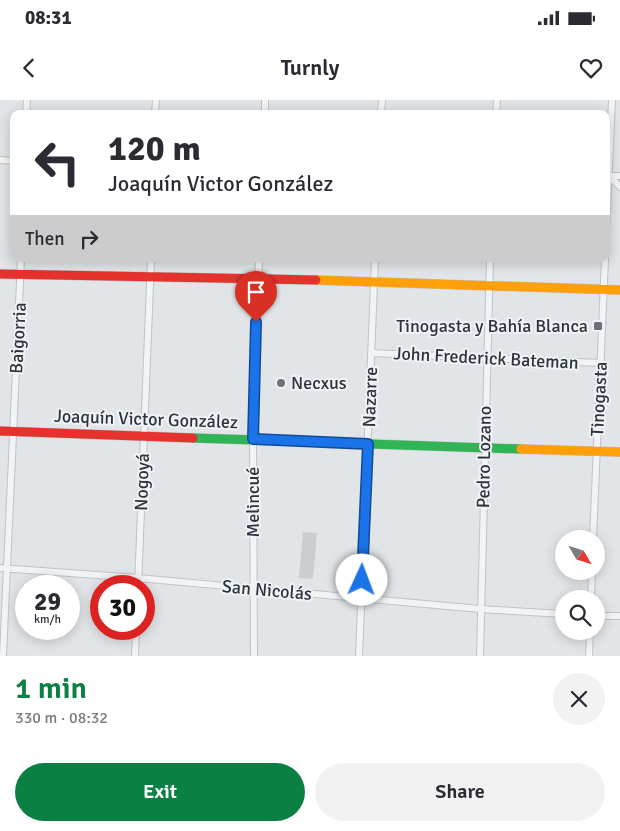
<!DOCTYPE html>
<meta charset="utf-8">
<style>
:root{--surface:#fff;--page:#f2f2f3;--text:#2b2b33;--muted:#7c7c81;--accent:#0b8043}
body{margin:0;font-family:Signika,sans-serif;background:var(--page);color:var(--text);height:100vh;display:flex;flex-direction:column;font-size:19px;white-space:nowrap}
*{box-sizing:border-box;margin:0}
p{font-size:16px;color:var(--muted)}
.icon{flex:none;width:28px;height:28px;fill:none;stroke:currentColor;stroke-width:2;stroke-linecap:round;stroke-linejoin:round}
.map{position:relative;height:556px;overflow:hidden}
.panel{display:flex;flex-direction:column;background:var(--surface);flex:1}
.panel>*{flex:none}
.top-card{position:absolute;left:10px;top:10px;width:600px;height:152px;border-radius:10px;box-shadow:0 2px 12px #0003;background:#fff;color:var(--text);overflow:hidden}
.needle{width:32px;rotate:128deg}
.tools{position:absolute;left:555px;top:430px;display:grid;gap:10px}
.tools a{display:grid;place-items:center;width:50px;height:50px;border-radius:50%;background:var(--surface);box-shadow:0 2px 12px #0003;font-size:25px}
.speed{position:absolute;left:15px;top:475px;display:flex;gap:10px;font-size:25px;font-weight:700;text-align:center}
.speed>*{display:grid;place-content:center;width:65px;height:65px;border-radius:50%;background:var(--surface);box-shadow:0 2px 12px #0003;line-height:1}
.speed small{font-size:12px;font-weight:400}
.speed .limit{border:8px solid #d22;background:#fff;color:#111}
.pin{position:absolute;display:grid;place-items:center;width:42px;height:42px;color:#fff;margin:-51px -21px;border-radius:50% 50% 50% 0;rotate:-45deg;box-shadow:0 0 5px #0007}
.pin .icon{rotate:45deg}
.me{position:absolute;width:55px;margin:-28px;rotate:2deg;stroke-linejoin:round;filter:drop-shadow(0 0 4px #0008)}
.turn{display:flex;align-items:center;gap:18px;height:105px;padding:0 15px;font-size:22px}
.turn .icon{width:65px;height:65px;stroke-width:2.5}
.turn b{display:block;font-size:35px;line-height:42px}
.then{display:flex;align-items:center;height:48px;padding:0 15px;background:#0003;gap:10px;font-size:19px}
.round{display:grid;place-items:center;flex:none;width:52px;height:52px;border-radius:26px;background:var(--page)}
.headline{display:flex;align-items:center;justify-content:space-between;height:85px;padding:0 15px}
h1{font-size:30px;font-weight:600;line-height:38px;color:var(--accent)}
.cta{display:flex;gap:10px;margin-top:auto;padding:10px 15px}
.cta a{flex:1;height:58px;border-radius:30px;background:var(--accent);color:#fff;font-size:20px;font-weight:600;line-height:58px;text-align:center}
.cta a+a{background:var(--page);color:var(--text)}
.status{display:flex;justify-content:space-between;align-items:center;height:35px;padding:0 25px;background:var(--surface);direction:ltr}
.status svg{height:14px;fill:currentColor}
header{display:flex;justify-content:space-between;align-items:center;height:65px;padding:0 15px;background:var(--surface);font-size:22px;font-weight:600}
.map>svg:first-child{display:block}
.building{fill:#cbcdcf}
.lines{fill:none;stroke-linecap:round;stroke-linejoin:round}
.street-casing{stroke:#c1c3c5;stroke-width:8}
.fast-casing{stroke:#c1c3c5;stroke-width:10}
.slow-casing{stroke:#c1c3c5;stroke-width:10}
.jam-casing{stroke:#c1c3c5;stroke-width:10}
.street{stroke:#f2f3f4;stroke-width:6}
.fast{stroke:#30b455;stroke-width:9}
.slow{stroke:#ff9f0a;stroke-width:9}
.jam{stroke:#e5322d;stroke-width:9}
.route-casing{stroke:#114b97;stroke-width:12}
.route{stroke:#1a73e8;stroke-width:9}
.poi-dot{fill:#6c7279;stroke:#f1f3f6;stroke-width:2}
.labels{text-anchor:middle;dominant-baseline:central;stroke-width:4;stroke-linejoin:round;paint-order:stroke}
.poi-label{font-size:18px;fill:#2c343e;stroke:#f1f3f6;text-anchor:end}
.street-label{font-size:18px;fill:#2c343e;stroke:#f1f3f6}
</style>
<div class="status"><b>08:31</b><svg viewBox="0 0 49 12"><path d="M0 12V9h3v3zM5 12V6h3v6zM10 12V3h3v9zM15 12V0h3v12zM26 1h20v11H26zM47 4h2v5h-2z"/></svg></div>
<header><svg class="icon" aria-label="back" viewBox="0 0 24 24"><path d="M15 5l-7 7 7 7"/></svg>Turnly<svg class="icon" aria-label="heart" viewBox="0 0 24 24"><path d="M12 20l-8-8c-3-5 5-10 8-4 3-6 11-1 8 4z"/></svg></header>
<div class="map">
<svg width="620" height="556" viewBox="0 0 620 556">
<rect width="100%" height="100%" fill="#e2e5e7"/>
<!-- building -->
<path class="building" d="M303,432l14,1 -4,46 -14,-1z"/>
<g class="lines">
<defs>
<path id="street" d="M26,14l1,-14
M155,14l1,-14
M265,14v-14
M381,14l1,-14
M496,14l1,-14
M0,60l14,1
M606,76h14
M609,76l11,11
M606,132l6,-132
M371,253l230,10
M593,439l12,-280
M0,468l138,10 342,31 84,5
M138,486l13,-327
M591,499l1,-28
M596,516h24
M3,556l18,-397
M135,556l1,-27
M254,556l-1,-217 6,-180
M359,556l16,-397
M480,556l10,-397
M589,556l1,-25"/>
<path id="fast" d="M193,338l328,11"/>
<path id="slow" d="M316,180l304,10
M521,349l99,3"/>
<path id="jam" d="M0,174l316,6
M0,331l193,7"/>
</defs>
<!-- street casing -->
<use href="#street" class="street-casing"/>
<!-- fast casing -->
<use href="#fast" class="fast-casing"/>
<!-- slow casing -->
<use href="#slow" class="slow-casing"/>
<!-- jam casing -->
<use href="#jam" class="jam-casing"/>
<!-- street -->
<use href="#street" class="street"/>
<!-- fast -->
<use href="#fast" class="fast"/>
<!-- slow -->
<use href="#slow" class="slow"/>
<!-- jam -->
<use href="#jam" class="jam"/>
</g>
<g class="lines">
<defs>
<path id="route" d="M256,222l-3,117 115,5 -6,136"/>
</defs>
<!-- route casing -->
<use href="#route" class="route-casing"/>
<!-- route -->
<use href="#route" class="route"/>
</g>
<!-- markers -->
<g class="poi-dot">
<rect x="593" y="221" width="10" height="10" rx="2.5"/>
<circle cx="281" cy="283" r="5"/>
</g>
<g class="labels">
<!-- poi labels -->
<g class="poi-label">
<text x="588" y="226">Tinogasta y Bahía Blanca</text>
<text x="291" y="283" text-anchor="start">Necxus</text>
</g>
<!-- street labels -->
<g class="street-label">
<text transform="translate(18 238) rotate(-87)">Baigorria</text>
<text transform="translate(486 258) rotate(3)">John Frederick Bateman</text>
<text transform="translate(370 297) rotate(-88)">Nazarre</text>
<text transform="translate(599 299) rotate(-87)">Tinogasta</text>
<text transform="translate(146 319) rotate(2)">Joaquín Victor González</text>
<text transform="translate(484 357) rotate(-89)">Pedro Lozano</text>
<text transform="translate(142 382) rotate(-88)">Nogoyá</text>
<text transform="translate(253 402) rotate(-90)">Melincué</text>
<text transform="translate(267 490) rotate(5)">San Nicolás</text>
</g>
</g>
</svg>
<div class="tools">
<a><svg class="needle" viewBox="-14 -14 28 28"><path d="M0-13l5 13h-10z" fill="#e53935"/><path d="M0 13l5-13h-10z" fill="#7c7c81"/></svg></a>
<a><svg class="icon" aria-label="search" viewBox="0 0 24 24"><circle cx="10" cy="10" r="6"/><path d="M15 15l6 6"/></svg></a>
</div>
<div class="speed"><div>29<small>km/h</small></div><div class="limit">30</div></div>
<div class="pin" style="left:256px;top:222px;background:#d93025"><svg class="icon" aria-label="arrive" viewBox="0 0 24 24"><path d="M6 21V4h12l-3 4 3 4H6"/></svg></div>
<svg class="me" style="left:362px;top:480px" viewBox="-20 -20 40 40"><circle r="19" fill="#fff"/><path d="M0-13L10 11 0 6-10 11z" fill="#1a73e8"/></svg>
<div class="top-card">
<div class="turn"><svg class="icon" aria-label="left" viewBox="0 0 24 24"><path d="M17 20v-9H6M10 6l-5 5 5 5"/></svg><div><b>120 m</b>Joaquín Victor González</div></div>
<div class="then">Then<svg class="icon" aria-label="right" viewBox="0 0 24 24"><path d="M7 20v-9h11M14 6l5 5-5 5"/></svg></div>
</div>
</div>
<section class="panel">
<div class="headline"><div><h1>1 min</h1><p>330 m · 08:32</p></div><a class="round"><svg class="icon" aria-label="close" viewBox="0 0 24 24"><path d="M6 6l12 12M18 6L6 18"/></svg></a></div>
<div class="cta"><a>Exit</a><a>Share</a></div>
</section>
